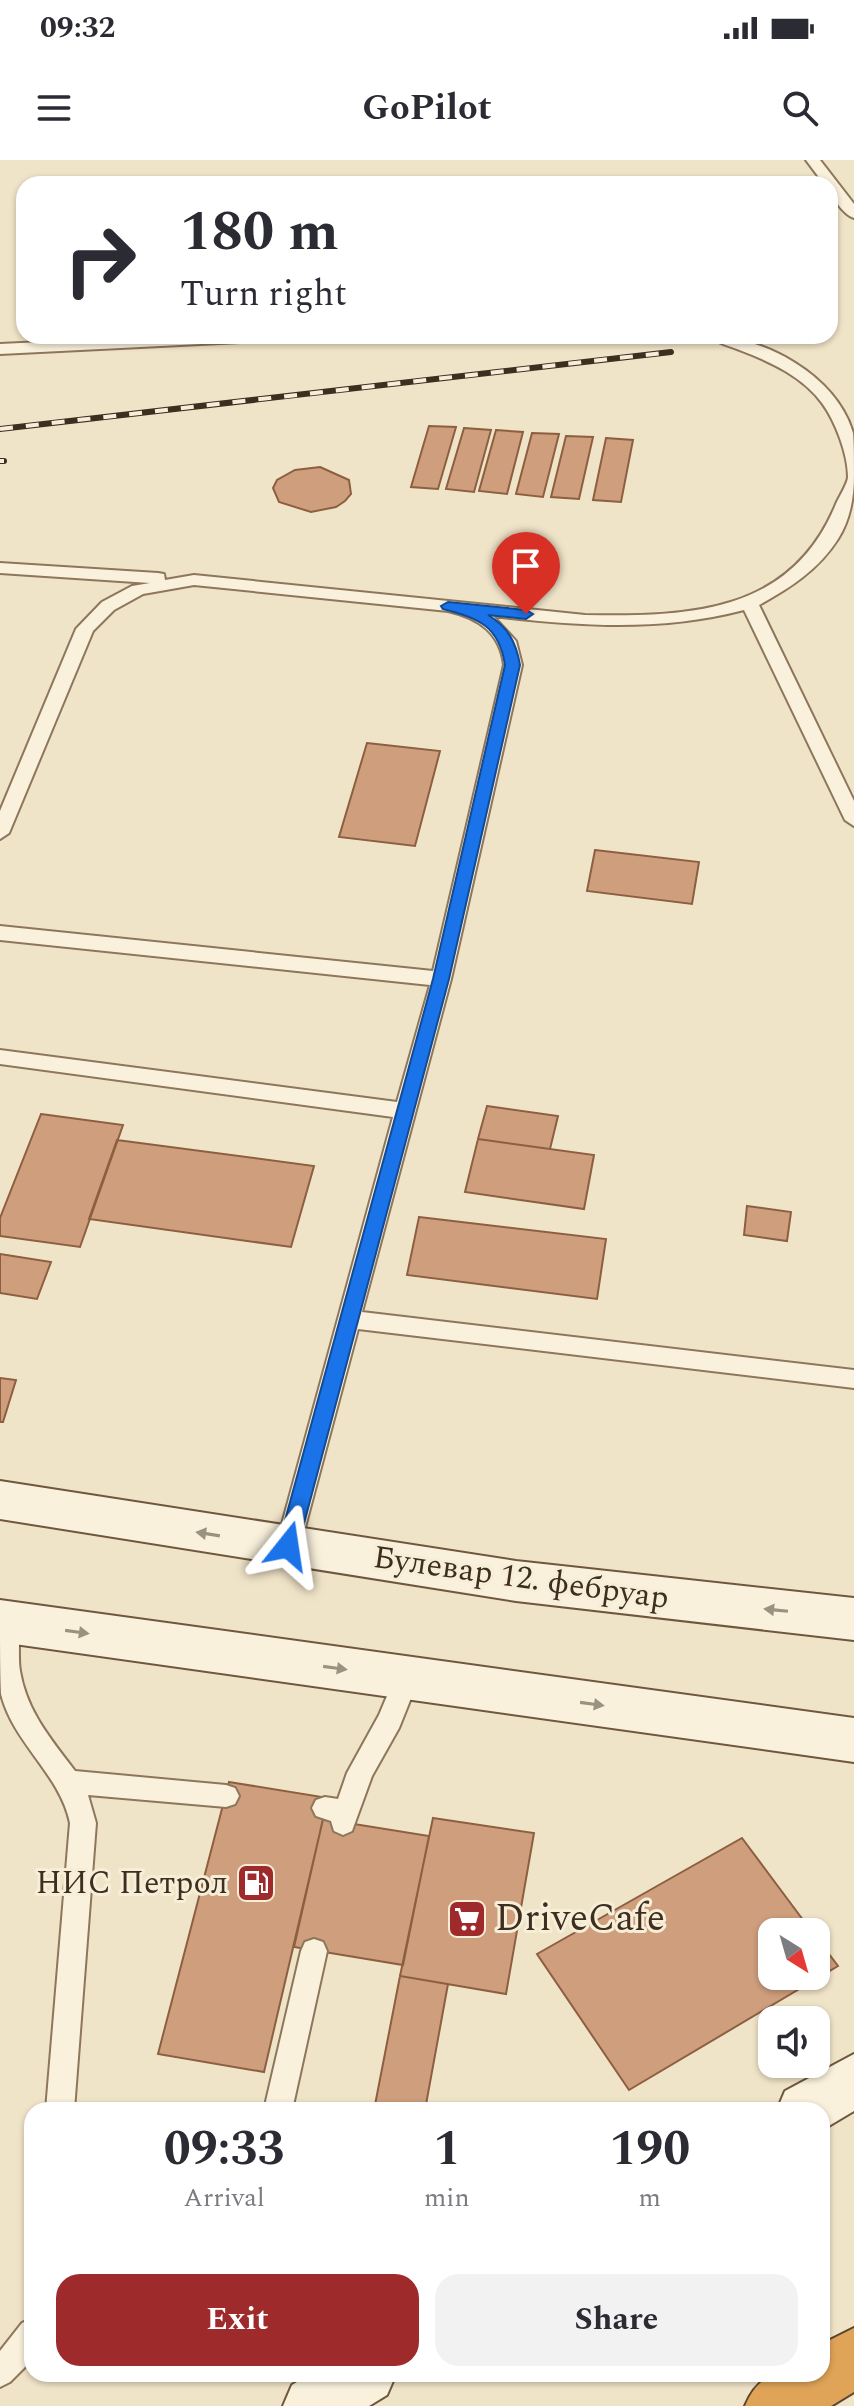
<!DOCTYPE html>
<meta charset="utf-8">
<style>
:root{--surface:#fff;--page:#f2f2f3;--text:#2b2b33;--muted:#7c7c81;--accent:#9e2a2b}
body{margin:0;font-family:Spectral,serif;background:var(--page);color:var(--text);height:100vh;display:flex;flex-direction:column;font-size:30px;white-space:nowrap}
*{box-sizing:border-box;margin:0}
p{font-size:26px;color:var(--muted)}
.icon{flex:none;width:44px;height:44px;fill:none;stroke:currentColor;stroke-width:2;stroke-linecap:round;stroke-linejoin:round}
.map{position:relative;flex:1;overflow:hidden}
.details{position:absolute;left:24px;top:1942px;width:806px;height:280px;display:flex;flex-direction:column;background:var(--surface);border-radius:24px;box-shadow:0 2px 6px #0004}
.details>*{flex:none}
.hud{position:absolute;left:16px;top:16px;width:822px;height:168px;border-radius:24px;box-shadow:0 2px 6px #0004;background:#fff;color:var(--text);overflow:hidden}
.needle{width:52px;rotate:143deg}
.tools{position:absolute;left:758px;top:1758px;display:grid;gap:16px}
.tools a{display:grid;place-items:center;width:72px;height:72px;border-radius:16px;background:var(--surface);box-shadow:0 2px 6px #0004;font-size:40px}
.pin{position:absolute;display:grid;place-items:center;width:68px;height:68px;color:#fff;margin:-82px -34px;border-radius:50% 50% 50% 0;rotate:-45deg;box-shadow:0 0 8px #0007}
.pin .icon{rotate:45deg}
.me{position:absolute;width:88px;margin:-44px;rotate:15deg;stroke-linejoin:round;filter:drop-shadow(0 0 6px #0008)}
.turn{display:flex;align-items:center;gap:28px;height:168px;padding:0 32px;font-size:36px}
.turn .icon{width:104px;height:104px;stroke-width:2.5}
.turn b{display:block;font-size:56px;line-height:68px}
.eta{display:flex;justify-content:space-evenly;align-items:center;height:136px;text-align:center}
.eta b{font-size:48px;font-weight:700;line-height:56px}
.primary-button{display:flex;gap:16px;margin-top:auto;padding:16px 32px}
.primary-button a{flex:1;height:92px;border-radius:24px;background:var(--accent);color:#fff;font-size:32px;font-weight:700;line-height:92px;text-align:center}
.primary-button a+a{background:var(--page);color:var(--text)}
.status{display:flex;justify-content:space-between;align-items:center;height:56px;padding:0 40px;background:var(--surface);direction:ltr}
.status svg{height:22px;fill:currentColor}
header{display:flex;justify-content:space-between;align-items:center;height:104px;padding:0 32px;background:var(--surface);font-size:36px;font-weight:700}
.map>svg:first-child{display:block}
.building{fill:#cf9f7d;stroke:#8d5f41;stroke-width:2}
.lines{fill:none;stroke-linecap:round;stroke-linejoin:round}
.lane-casing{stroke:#8d765c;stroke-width:4}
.secondary-casing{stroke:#6f573f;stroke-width:4}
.highway-casing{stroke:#5b4430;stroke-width:4}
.lane{fill:#faf1dc;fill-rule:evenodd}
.secondary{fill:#faf1dc;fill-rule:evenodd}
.highway{fill:#e0a458;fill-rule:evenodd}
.rail-casing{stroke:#3d2e20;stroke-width:6}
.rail{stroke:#f7eed8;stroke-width:4;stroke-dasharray:13;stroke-linecap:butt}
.oneway{fill:#9c907e}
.route{fill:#1a73e8;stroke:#114b97;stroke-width:2}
.labels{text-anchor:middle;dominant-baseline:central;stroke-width:6;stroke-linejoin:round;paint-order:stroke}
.street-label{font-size:32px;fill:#3d2e20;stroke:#f7eed8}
.poi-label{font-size:32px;fill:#3d2e20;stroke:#f7eed8;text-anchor:end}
.near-poi-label{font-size:38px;fill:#3d2e20;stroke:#f7eed8;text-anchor:start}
</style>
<div class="status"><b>09:32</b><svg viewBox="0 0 49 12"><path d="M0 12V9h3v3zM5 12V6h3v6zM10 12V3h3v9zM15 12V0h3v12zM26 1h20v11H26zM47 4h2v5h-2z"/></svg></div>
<header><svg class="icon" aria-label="menu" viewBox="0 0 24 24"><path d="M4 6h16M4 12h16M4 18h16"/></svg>GoPilot<svg class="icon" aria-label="search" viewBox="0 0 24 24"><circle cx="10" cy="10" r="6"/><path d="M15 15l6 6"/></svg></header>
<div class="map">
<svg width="854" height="2246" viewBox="0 0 854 2246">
<rect width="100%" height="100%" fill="#f0e4c8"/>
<!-- building -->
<path class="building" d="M429,266l27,1 -18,62 -27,-2z
M464,268l27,2 -17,62 -28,-3z
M496,270l27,2 -16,62 -28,-3z
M532,273l27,1 -16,63 -27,-3z
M566,276l27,1 -14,62 -28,-2z
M606,278l27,2 -12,62 -28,-2z
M320,307l29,13 2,14 -6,7 -9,6 -25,5 -32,-10 -6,-14 4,-8 18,-10z
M367,583l73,8 -25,95 -76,-9z
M595,690l104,12 -7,42 -105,-13z
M487,946l71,10 -8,33 -72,-10z
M41,954l82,11 -43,122 -80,-11v-18z
M478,979l116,16 -10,54 -119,-17z
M117,980l197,26 -23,81 -202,-28z
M747,1046l44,6 -4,29 -43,-6z
M419,1057l187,22 -9,60 -190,-24z
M0,1094l51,8 -14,37 -37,-6z
M0,1218l16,2 -13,42h-3z
M229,1622l99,16 -64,274 -106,-18z
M433,1658l101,15 -28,161 -106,-18z
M323,1659l106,17 -26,129 -109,-18z
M742,1678l70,94h-40v44h44v-39l22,29 -209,124 -92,-136z
M400,1816l48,8 -23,126h-51z"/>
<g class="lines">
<defs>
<path id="lane" d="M806,0h14l34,44v14c-11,-4 -24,-22 -24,-34h-6z
M168,176h100l-8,5 -260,13v-10z
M709,176c55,0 128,40 144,97 1,12 1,29 1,42 0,23 -4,45 -16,64 -20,31 -48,49 -79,66l95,196v25l-9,-6 -101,-210c-84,22 -166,16 -251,6l23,25 6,24 -71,314 -89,333 492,58v18l-496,-59 -58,217 -4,7 -8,3 -8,-3 -4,-7 117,-429 -393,-53v-14l397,52 33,-117 -430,-45v-14l433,45 71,-306c-4,-32 -25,-47 -56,-54l-254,-26 -51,9 -29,16 -21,21 -84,202 -9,6v-28l76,-182 26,-27 30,-16 18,-3 -150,-10v-10l158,10 6,1 1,6 29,-5 391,40c104,2 206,-1 251,-111 3,-7 12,-21 12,-27 0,-22 -12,-55 -26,-74 -19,-26 -51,-41 -80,-52 -11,-5 -24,-7 -33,-15z
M6,1452l9,3c7,15 2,39 5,56 7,41 31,68 55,100l151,14 9,3 4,8 -4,8 -9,3 -138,-12 8,28 -22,287h-28l24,-287c-10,-49 -57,-80 -69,-129 -1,-24 -1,-55 -1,-80z
M407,1507l9,3 3,8 -20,50 -27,48 -20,55 -9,4 -9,-4 -3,-10 -15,-5 -4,-8 4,-8 9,-3 13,2 9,-26 32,-58 19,-45z
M314,1779l9,3 4,9 -35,159h-28l37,-159 4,-9z
M32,2158v42l-22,22 -10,5v-36l22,-28z"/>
<path id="secondary" d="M0,1321l516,80 338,37v42l-338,-39 -516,-82z
M0,1440l854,118v44l-854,-120z
M854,1894v57l-32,19v-20h-45l8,-19z
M310,2214h86l-9,21 -18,11h-86l9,-21z"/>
<path id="highway" d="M854,2168v64l-23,14h-86c17,-40 39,-32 77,-32v-30z"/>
</defs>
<!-- lane casing -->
<use href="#lane" class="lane-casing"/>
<!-- secondary casing -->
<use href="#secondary" class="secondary-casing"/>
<!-- highway casing -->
<use href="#highway" class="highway-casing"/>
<!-- lane -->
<use href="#lane" class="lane"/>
<!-- secondary -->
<use href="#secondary" class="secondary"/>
<!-- highway -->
<use href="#highway" class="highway"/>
<defs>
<path id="rail" d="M0,269l671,-77
M0,301h4"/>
</defs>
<!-- rail casing -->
<use href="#rail" class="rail-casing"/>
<!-- rail -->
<use href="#rail" class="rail"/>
</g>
<!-- one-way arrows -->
<defs><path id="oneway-solid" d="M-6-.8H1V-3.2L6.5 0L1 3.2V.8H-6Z" transform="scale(2)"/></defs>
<g class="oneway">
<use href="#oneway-solid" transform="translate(208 1374) rotate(-171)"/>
<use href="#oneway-solid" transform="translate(776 1450) rotate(-174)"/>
<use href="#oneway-solid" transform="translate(77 1472) rotate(8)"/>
<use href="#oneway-solid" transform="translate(335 1508) rotate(8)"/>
<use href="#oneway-solid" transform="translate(592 1544) rotate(8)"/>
</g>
<!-- route -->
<path class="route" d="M448,442l78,8 7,4 -7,5 -38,-4c20,12 28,27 32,50l-71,314 -151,567 -10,8 -10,-8 155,-567 72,-314c-6,-39 -26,-47 -62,-56l-2,-3z"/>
<!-- icons -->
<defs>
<symbol id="fuel-square" viewBox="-11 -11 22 22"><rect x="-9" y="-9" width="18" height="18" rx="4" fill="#9e2a2b" stroke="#f7eed8"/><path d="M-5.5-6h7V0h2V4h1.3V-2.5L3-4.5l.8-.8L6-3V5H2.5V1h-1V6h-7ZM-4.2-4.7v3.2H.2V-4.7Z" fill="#fff"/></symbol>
<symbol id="supermarket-square" viewBox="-11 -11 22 22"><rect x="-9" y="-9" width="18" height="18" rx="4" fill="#9e2a2b" stroke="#f7eed8"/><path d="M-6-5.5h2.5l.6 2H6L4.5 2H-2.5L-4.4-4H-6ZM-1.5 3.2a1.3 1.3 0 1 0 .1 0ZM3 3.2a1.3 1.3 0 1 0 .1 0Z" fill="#fff"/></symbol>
</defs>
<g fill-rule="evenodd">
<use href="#fuel-square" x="234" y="1701" width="44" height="44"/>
<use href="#supermarket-square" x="445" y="1737" width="44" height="44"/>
</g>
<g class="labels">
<!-- street labels -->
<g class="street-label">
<text transform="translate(521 1418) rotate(8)">Булевар 12. фебруар</text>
</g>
<!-- poi labels -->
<g class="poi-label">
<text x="228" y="1723">НИС Петрол</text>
</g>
<!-- near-poi labels -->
<g class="near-poi-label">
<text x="495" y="1759">DriveCafe</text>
</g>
</g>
</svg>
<div class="tools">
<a><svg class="needle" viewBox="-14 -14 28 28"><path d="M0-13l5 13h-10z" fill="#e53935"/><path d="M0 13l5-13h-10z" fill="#7c7c81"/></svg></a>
<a><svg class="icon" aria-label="sound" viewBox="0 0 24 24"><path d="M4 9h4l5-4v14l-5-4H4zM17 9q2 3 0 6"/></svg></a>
</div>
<div class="pin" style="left:526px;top:454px;background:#d93025"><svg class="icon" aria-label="arrive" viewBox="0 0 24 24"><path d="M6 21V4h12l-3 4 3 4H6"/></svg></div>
<svg class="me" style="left:288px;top:1386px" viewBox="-20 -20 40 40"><path d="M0-17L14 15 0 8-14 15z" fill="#1a73e8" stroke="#fff" stroke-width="4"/></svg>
<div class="hud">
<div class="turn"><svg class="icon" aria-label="right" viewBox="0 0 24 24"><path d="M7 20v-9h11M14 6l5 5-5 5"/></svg><div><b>180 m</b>Turn right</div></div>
</div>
<section class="details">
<div class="eta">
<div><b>09:33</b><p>Arrival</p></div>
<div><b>1</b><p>min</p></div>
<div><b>190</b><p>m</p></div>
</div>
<div class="primary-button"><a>Exit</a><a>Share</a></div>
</section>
</div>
